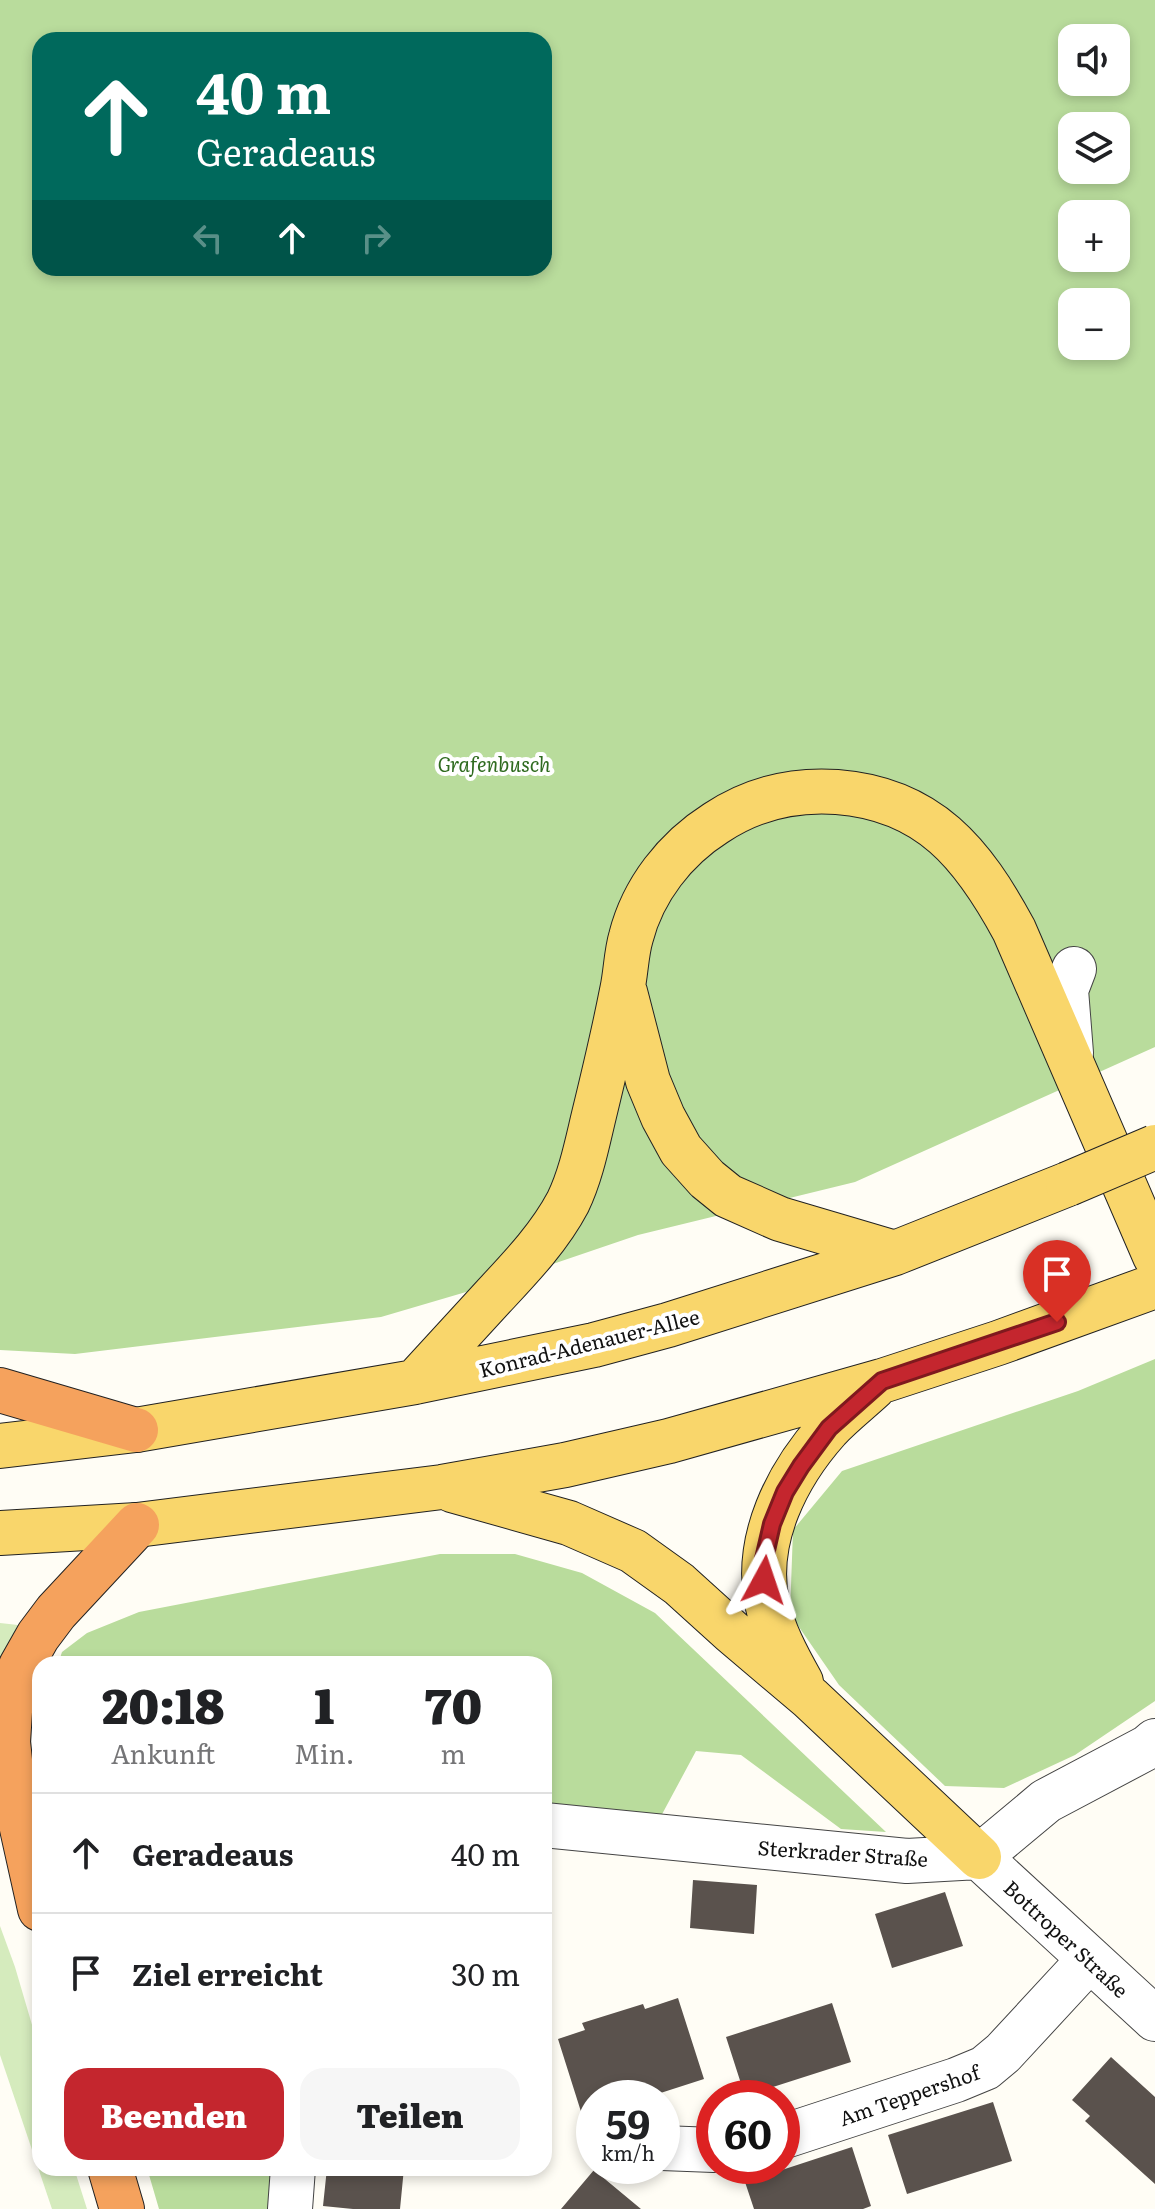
<!DOCTYPE html>
<html lang="de">
<meta charset="utf-8">
<style>
:root{--surface:#fff;--page:#f6f6f6;--text:#202124;--muted:#757577;--line:#e0e0e0;--accent:#c4262e}
body{margin:0;font-family:Literata,serif;background:var(--page);color:var(--text);height:100vh;display:flex;flex-direction:column;font-size:30px;white-space:nowrap}
*{box-sizing:border-box;margin:0}
p{font-size:26px;color:var(--muted)}
.icon{flex:none;width:44px;height:44px;fill:none;stroke:currentColor;stroke-width:2;stroke-linecap:round;stroke-linejoin:round}
.map{position:relative;flex:1;overflow:hidden}
.side{position:absolute;left:32px;top:1656px;width:520px;height:520px;display:flex;flex-direction:column;background:var(--surface);border-radius:24px;box-shadow:0 4px 12px #0003}
.side>*{flex:none}
.top-card{position:absolute;left:32px;top:32px;width:520px;height:244px;border-radius:24px;box-shadow:0 4px 12px #0003;background:#00695c;color:#fff;overflow:hidden}
.buttons{position:absolute;left:1058px;top:24px;display:grid;gap:16px}
.buttons a{display:grid;place-items:center;width:72px;height:72px;border-radius:16px;background:var(--surface);box-shadow:0 4px 12px #0003;font-size:40px}
.speed{position:absolute;left:576px;top:2080px;display:flex;gap:16px;font-size:40px;font-weight:700;text-align:center}
.speed>*{display:grid;place-content:center;width:104px;height:104px;border-radius:50%;background:var(--surface);box-shadow:0 4px 12px #0003;line-height:1}
.speed small{font-size:20px;font-weight:400}
.speed .limit{border:12px solid #d22;background:#fff;color:#111}
.pin{position:absolute;display:grid;place-items:center;width:68px;height:68px;color:#fff;margin:-82px -34px;border-radius:50% 50% 50% 0;rotate:-45deg;box-shadow:0 0 8px #0007}
.pin .icon{rotate:45deg}
.me{position:absolute;width:88px;margin:-44px;rotate:5deg;stroke-linejoin:round;filter:drop-shadow(0 0 6px #0008)}
.turn{display:flex;align-items:center;gap:28px;height:168px;padding:0 32px;font-size:36px}
.turn .icon{width:104px;height:104px;stroke-width:2.5}
.turn b{display:block;font-size:56px;line-height:68px}
.lanes{display:flex;align-items:center;height:76px;padding:0 32px;background:#0003;justify-content:center;gap:40px;direction:ltr}
.lanes .off{opacity:.35}
.eta{display:flex;justify-content:space-evenly;align-items:center;height:136px;text-align:center}
.eta b{font-size:48px;font-weight:800;line-height:56px}
.button{display:flex;gap:16px;margin-top:auto;padding:16px 32px}
.button a{flex:1;height:92px;border-radius:24px;background:var(--accent);color:#fff;font-size:32px;font-weight:800;line-height:92px;text-align:center}
.button a+a{background:var(--page);color:var(--text)}
ul{padding:0;list-style:none}
li{display:flex;align-items:center;gap:24px;height:120px;padding:0 32px;border-top:2px solid var(--line)}
li div{flex:1}
li b{display:block;font-size:30px}
li em{font-style:normal}
.map>svg:first-child{display:block}
.green{fill:#d5ebbd}
.forest{fill:#b9dc9c;fill-rule:evenodd}
.building{fill:#5a524d}
.lines{fill:none;stroke-linecap:round;stroke-linejoin:round}
.minor-casing{stroke:#444;stroke-width:46}
.major-casing{stroke:#222;stroke-width:46}
.highway-casing{stroke:#222;stroke-width:46}
.minor{stroke:#fff;stroke-width:44}
.major{stroke:#f9d66b;stroke-width:44}
.highway{stroke:#f5a25d;stroke-width:44}
.major-bridge-casing{stroke:#222;stroke-width:46;stroke-linecap:butt}
.major-bridge{stroke:#f9d66b;stroke-width:44}
.route-casing{stroke:#7f191e;stroke-width:20}
.route{stroke:#c4262e;stroke-width:14}
.labels{text-anchor:middle;dominant-baseline:central;stroke-width:8;stroke-linejoin:round;paint-order:stroke}
.park-label{font-size:20px;font-style:italic;fill:#2f6b1f;stroke:#fff}
.street-label{font-size:20px;fill:#111;stroke:#fff}
</style>
<div class="map">
<svg width="1155" height="2209" viewBox="0 0 1155 2209">
<rect width="100%" height="100%" fill="#fffdf5"/>
<!-- green -->
<path class="green" d="M0,1623l18,2 -18,37z
M0,1926l15,41 25,85v116h34l13,41h-35l-52,-154z"/>
<!-- forest -->
<path class="forest" d="M0,0h1155v1047l-300,135 -217,53 -138,47 -119,35 -306,37 -75,-4zM1072,38h44v44h-44zM40,40h504v228h-504zM1072,126h44v44h-44zM1072,214h44v44h-44zM1072,302h44v44h-44z
M1155,1359v342l-80,54 -71,33 -59,-2 -106,-101 -49,-71 3,-84 49,-59 236,-80z
M440,1554h75l67,19 73,40 231,219 -45,-3 -100,-74 -45,-4 -36,67 -116,-10v-144h-486l4,-12 25,-19 52,-21z
M147,2168h127l-3,41h-112z"/>
<!-- building -->
<path class="building" d="M693,1880l64,5 -3,49 -64,-6z
M945,1892l18,54 -71,22 -17,-54z
M678,1998l26,81 -59,19h-51v16l-11,4 -25,-79 27,-9 -3,-7 61,-19 2,5z
M832,2003l19,59 -106,34 -19,-59z
M1111,2057l44,40v87l-70,-63 5,-5 -18,-16z
M993,2102l19,59 -105,33 -19,-59z
M852,2147l19,59 -8,3h-109l-9,-27z
M327,2168h77l-4,41h-47l-30,-3z
M594,2170l47,39h-80z"/>
<g class="lines">
<defs>
<path id="minor" d="M1071,1053l-5,-63 8,-21
M544,1825l363,36 72,-4 67,-56 102,-54 7,-6
M979,1857l176,162
M782,2137l174,-57 29,-12 18,-15 86,-93
M662,2148l52,2
M290,2209l3,-41"/>
<path id="major" d="M625,992l23,89 15,36 18,33 26,29 21,17 52,23 115,34
M415,1382c26,-28 52,-57 78,-85 27,-29 56,-59 75,-95 13,-27 19,-58 26,-87 10,-41 20,-83 28,-124 4,-18 4,-37 9,-54 12,-47 44,-88 85,-114 36,-24 78,-34 121,-31 92,7 136,62 177,138l141,326
M0,1446l136,-16 279,-48 179,-37 74,-20 227,-72 173,-69
M452,1490l117,33 64,28 46,33 53,48 78,66 169,159
M0,1533l137,-8 305,-38 123,-22 104,-24 213,-60 116,-38 157,-57
M801,1682c-14,-25 -28,-51 -34,-79 -13,-64 20,-128 61,-174 14,-15 31,-28 46,-42"/>
<path id="highway" d="M0,1390l136,40
M40,1909l-27,-121 -5,-46 3,-46 10,-30 17,-30 18,-24 81,-87
M110,2168l12,41"/>
</defs>
<!-- minor casing -->
<use href="#minor" class="minor-casing"/>
<!-- major casing -->
<use href="#major" class="major-casing"/>
<!-- highway casing -->
<use href="#highway" class="highway-casing"/>
<!-- minor -->
<use href="#minor" class="minor"/>
<!-- major -->
<use href="#major" class="major"/>
<!-- highway -->
<use href="#highway" class="highway"/>
<defs>
<path id="major-bridge" d="M1068,1184l87,-37"/>
</defs>
<!-- major-bridge casing -->
<use href="#major-bridge" class="major-bridge-casing"/>
<!-- major-bridge -->
<use href="#major-bridge" class="major-bridge"/>
</g>
<g class="lines">
<defs>
<path id="route" d="M764,1580v-21l8,-35 13,-32 16,-26 28,-38 53,-47 175,-59"/>
</defs>
<!-- route casing -->
<use href="#route" class="route-casing"/>
<!-- route -->
<use href="#route" class="route"/>
</g>
<g class="labels">
<!-- park labels -->
<g class="park-label">
<text x="494" y="763">Grafenbusch</text>
</g>
<!-- street labels -->
<g class="street-label">
<text transform="translate(589 1342) rotate(-14)">Konrad-Adenauer-Allee</text>
<text transform="translate(843 1852) rotate(4)">Sterkrader Straße</text>
<text transform="translate(1067 1938) rotate(43)">Bottroper Straße</text>
<text transform="translate(909 2094) rotate(-19)">Am Teppershof</text>
</g>
</g>
</svg>
<div class="buttons">
<a><svg class="icon" aria-label="sound" viewBox="0 0 24 24"><path d="M4 9h4l5-4v14l-5-4H4zM17 9q2 3 0 6"/></svg></a>
<a><svg class="icon" aria-label="layers" viewBox="0 0 24 24"><path d="M12 4l9 5-9 5-9-5zM3 14l9 5 9-5"/></svg></a>
<a>+</a>
<a>−</a>
</div>
<div class="speed"><div>59<small>km/h</small></div><div class="limit">60</div></div>
<div class="pin" style="left:1057px;top:1322px;background:#d93025"><svg class="icon" aria-label="arrive" viewBox="0 0 24 24"><path d="M6 21V4h12l-3 4 3 4H6"/></svg></div>
<svg class="me" style="left:764px;top:1580px" viewBox="-20 -20 40 40"><path d="M0-17L14 15 0 8-14 15z" fill="#c4262e" stroke="#fff" stroke-width="4"/></svg>
<div class="top-card">
<div class="turn"><svg class="icon" aria-label="ahead" viewBox="0 0 24 24"><path d="M12 20V5M6 11l6-6 6 6"/></svg><div><b>40 m</b>Geradeaus</div></div>
<div class="lanes"><svg class="icon off" aria-label="left" viewBox="0 0 24 24"><path d="M17 20v-9H6M10 6l-5 5 5 5"/></svg><svg class="icon" aria-label="ahead" viewBox="0 0 24 24"><path d="M12 20V5M6 11l6-6 6 6"/></svg><svg class="icon off" aria-label="right" viewBox="0 0 24 24"><path d="M7 20v-9h11M14 6l5 5-5 5"/></svg></div>
</div>
<section class="side">
<div class="eta">
<div><b>20:18</b><p>Ankunft</p></div>
<div><b>1</b><p>Min.</p></div>
<div><b>70</b><p>m</p></div>
</div>
<ul>
<li><svg class="icon" aria-label="ahead" viewBox="0 0 24 24"><path d="M12 20V5M6 11l6-6 6 6"/></svg><div><b>Geradeaus</b></div><em>40 m</em></li>
<li><svg class="icon" aria-label="arrive" viewBox="0 0 24 24"><path d="M6 21V4h12l-3 4 3 4H6"/></svg><div><b>Ziel erreicht</b></div><em>30 m</em></li>
</ul>
<div class="button"><a>Beenden</a><a>Teilen</a></div>
</section>
</div>
